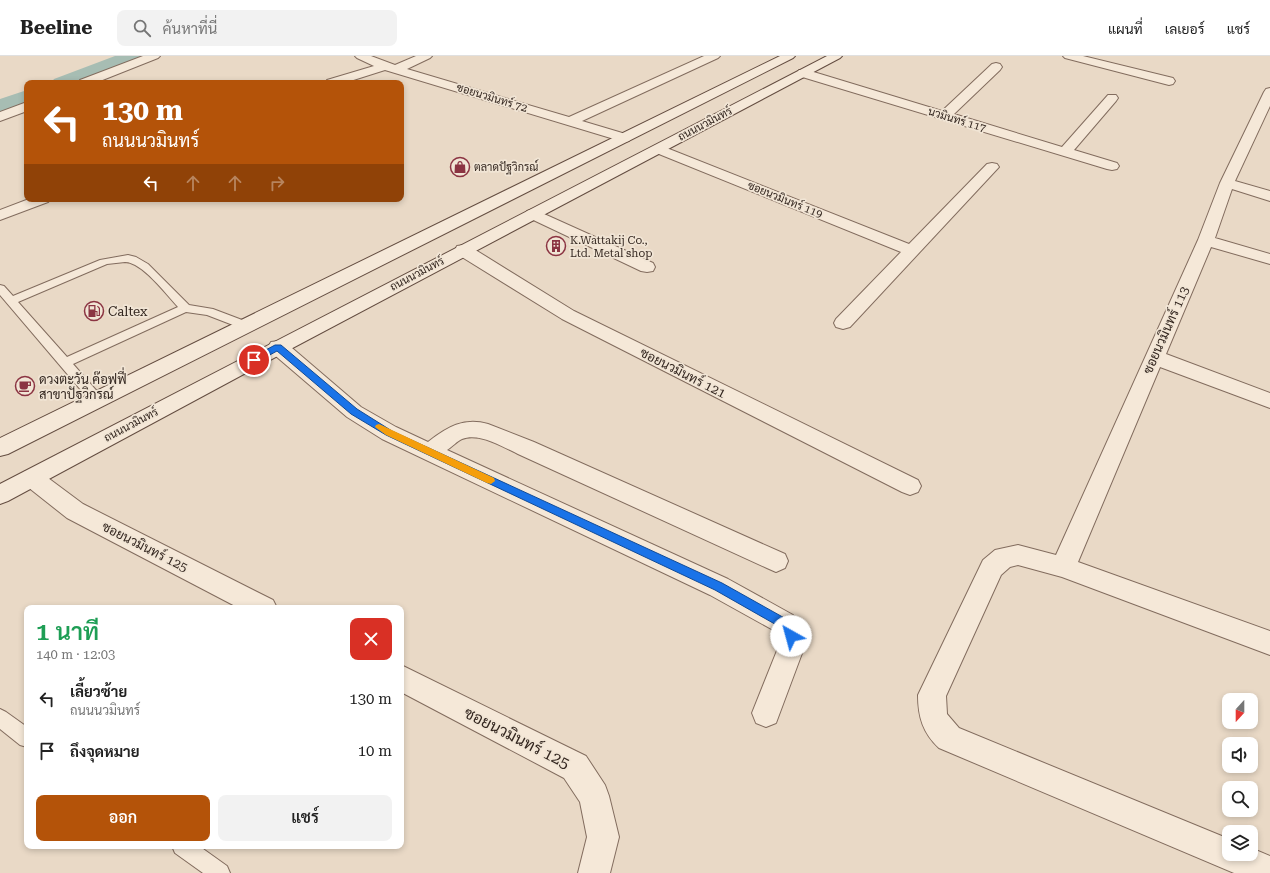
<!DOCTYPE html>
<html lang="th">
<meta charset="utf-8">
<style>
:root{--surface:#fff;--page:#f2f2f2;--text:#222;--muted:#767676;--line:#e0e0e0;--accent:#b45309}
body{margin:0;font-family:"Roboto Serif",Sarabun,serif;background:var(--page);color:var(--text);height:100vh;display:flex;flex-direction:column;font-size:15px;white-space:nowrap}
*{box-sizing:border-box;margin:0}
p{font-size:13px;color:var(--muted)}
.icon{flex:none;width:22px;height:22px;fill:none;stroke:currentColor;stroke-width:2;stroke-linecap:round;stroke-linejoin:round}
.map{position:relative;flex:1;overflow:hidden}
.details{position:absolute;left:24px;top:549px;width:380px;height:244px;display:flex;flex-direction:column;background:var(--surface);border-radius:8px;box-shadow:0 2px 6px #0003}
.details>*{flex:none}
.hud{position:absolute;left:24px;top:24px;width:380px;height:122px;border-radius:8px;box-shadow:0 2px 6px #0003;background:#b45309;color:#fff;overflow:hidden}
.needle{width:26px;rotate:201deg}
.buttons{position:absolute;left:1222px;top:637px;display:grid;gap:8px}
.buttons a{display:grid;place-items:center;width:36px;height:36px;border-radius:8px;background:var(--surface);box-shadow:0 2px 6px #0003;font-size:20px}
.pin{position:absolute;display:grid;place-items:center;width:34px;height:34px;color:#fff;margin:-17px;border:2px solid #fff;border-radius:50%;box-shadow:0 1px 4px #0007}
.me{position:absolute;width:44px;margin:-22px;rotate:322deg;stroke-linejoin:round;filter:drop-shadow(0 0 3px #0008)}
.turn{display:flex;align-items:center;gap:14px;height:84px;padding:0 12px;font-size:18px}
.turn .icon{width:52px;height:52px;stroke-width:2.5}
.turn b{display:block;font-size:28px;line-height:34px}
.lanes{display:flex;align-items:center;height:38px;padding:0 12px;background:#0003;justify-content:center;gap:20px;direction:ltr}
.lanes .off{opacity:.35}
.round{display:grid;place-items:center;flex:none;width:42px;height:42px;border-radius:8px;background:var(--page)}
.headline{display:flex;align-items:center;justify-content:space-between;height:68px;padding:0 12px}
h1{font-size:24px;font-weight:600;line-height:30px;color:#1e9e55}
.action{display:flex;gap:8px;margin-top:auto;padding:8px 12px}
.action a{flex:1;height:46px;border-radius:8px;background:var(--accent);color:#fff;font-size:16px;font-weight:600;line-height:46px;text-align:center}
.action a+a{background:var(--page);color:var(--text)}
ul{padding:0;list-style:none}
li{display:flex;align-items:center;gap:12px;height:52px;padding:0 12px}
li div{flex:1}
li b{display:block;font-size:15px}
li em{font-style:normal}
header{display:flex;align-items:center;gap:24px;box-sizing:border-box;height:56px;padding:0 20px;background:var(--surface);border-bottom:1px solid var(--line)}
header strong{font-size:19px}
nav{display:flex;gap:22px;margin-inline-start:auto;font-size:14px}
.search{width:280px;height:36px;background:var(--page);display:flex;align-items:center;gap:10px;box-sizing:border-box;padding:0 14px;border-radius:8px;color:var(--muted);font-size:15px}
.map>svg:first-child{display:block}
.lines{fill:none;stroke-linecap:round;stroke-linejoin:round}
.canal{fill:#a7bdb3;fill-rule:evenodd}
.lane-casing{stroke:#826c5e;stroke-width:2}
.street-casing{stroke:#826c5e;stroke-width:2}
.secondary-casing{stroke:#644d41;stroke-width:2}
.lane{fill:#f5e8d8;fill-rule:evenodd}
.street{fill:#f5e8d8;fill-rule:evenodd}
.secondary{fill:#f5e8d8;fill-rule:evenodd}
.route{fill:#1a73e8;stroke:#114b97}
.slow{fill:#f59e0b}
.labels{text-anchor:middle;dominant-baseline:central;stroke-width:3.5;stroke-linejoin:round;paint-order:stroke}
.far-street-label{font-size:11px;fill:#342720;stroke:#f1e5d5}
.far-poi-label{font-size:11px;fill:#342720;stroke:#f1e5d5;text-anchor:start}
.poi-label{font-size:13px;fill:#342720;stroke:#f1e5d5;text-anchor:start}
.street-label{font-size:13px;fill:#342720;stroke:#f1e5d5}
.near-street-label{font-size:16px;fill:#342720;stroke:#f1e5d5}
</style>
<header>
<strong>Beeline</strong>
<div class="search"><svg class="icon" aria-label="search" viewBox="0 0 24 24"><circle cx="10" cy="10" r="6"/><path d="M15 15l6 6"/></svg>ค้นหาที่นี่</div>
<nav><a>แผนที่</a><a>เลเยอร์</a><a>แชร์</a></nav>
</header>
<div class="map">
<svg width="1270" height="817" viewBox="0 0 1270 817">
<rect width="100%" height="100%" fill="#e9d9c6"/>
<g class="lines">
<!-- canal -->
<path class="canal" d="M115,0h26l-2,4 -60,23h-28l3,-4z
M27,34v13l-27,9v-13z"/>
<defs>
<path id="lane" d="M128,199l8,2 12,7 41,41 24,4 37,14 2,3 -2,3 -4,1 -39,-15 -21,-3 -113,52 29,33 1,3 -1,3 -5,2 -5,-2 -92,-108v-10l4,1 9,10 87,-36zM125,206c17,0 41,32 53,45l-111,50 -49,-55 89,-38z
M0,653l6,3 21,15v20l-7,-2 -20,-16z
M172,790h27l28,20 3,7h-27l-28,-20z"/>
<path id="street" d="M143,0h17l-2,2 -63,25h-17l2,-3z
M355,0h16l24,9 21,-9h16l-2,2 -23,11 162,48 135,-61h16l-2,2 -136,63 47,14 2,3 -2,3 -5,1 -239,-72 -41,13h-19l2,-3 47,-14 -17,-8z
M1063,0h20l90,22 2,3 -2,3 -4,1 -104,-27z
M996,7l4,1 2,3 -2,3 -46,44 108,33 46,-52h8l2,3 -2,3 -42,49 43,13 2,3 -2,3 -5,1 -5,-1 -308,-93 -2,-3 2,-3h8l135,41 50,-47z
M1270,32v18l-35,75 35,10v10l-38,-12 -17,49 55,16v10l-59,-17 -45,107 104,39v15l-110,-41 -82,195 192,69v24l-208,-78 -44,-12 -8,2 -9,8 -55,121 1,18 12,14 270,111v15h22v-6l19,8v17h-36l-295,-125c-16,-15 -21,-31 -21,-53l65,-135 12,-10 23,-5 38,10 142,-315 22,-57 44,-91 2,-3z
M27,46v9l-27,10v-9z
M659,89l250,99 78,-80 5,-1 5,1 2,3 -149,160 -7,2 -7,-2 -2,-4 2,-4 65,-67 -247,-100 -2,-3 2,-3z
M29,143h22l-3,3 -48,18v-10z
M533,153l120,54 2,4 -2,4 -6,1 -6,-1 -114,-54 -2,-3 2,-3z
M463,189l6,1 105,65 344,169 3,6 -3,6 -8,3 -8,-3 -340,-173 -105,-65 -2,-4 2,-4z
M278,285l7,1 76,65 35,20 32,15c19,-15 36,-25 60,-18l46,18 251,112 3,7 -3,7 -9,4 -9,-4 -249,-114c-15,-7 -39,-22 -56,-15 -5,2 -10,8 -15,11l281,129 65,36 11,20v13l-28,75 -10,4 -10,-4 -4,-10 26,-65v-11l-3,-6 -65,-36 -328,-156 -35,-22 -76,-65 -3,-5 3,-5z
M32,413l8,3 43,32 190,96 4,8h-38l-172,-90 -43,-34 -3,-6 3,-6z
M401,609l185,91 19,29 4,11 10,41 -9,36h-32l9,-36 -7,-35 -16,-24 -163,-86z"/>
<path id="secondary" d="M780,0h15l-2,2 -785,396 -8,2v-18z
M827,0h15l-2,2 -555,294 -277,149 -8,3v-20z"/>
</defs>
<!-- lane casing -->
<use href="#lane" class="lane-casing"/>
<!-- street casing -->
<use href="#street" class="street-casing"/>
<!-- secondary casing -->
<use href="#secondary" class="secondary-casing"/>
<!-- lane -->
<use href="#lane" class="lane"/>
<!-- street -->
<use href="#street" class="street"/>
<!-- secondary -->
<use href="#secondary" class="secondary"/>
</g>
<!-- route -->
<path class="route" d="M275,289h6l76,64 35,22 330,152 66,37 8,16 -1,3 -4,2 -4,-2 -7,-12 -65,-37 -329,-155 -35,-21 -74,-63 -20,11h-6v-4z"/>
<!-- slow -->
<path class="slow" d="M379,368l115,54 1,3 -4,3 -4,-1 -101,-48 -11,-8 1,-2z"/>
<!-- icons -->
<defs>
<symbol id="shop-ring" viewBox="-11 -11 22 22"><circle r="9.5" fill="#f1e5d5" stroke="#8b3442" stroke-width="1.5"/><path d="M-5-2.5h2.3a2.7 3.5 0 0 1 5.4 0H5L5.5 6h-11ZM-1.5-2.5h3a1.5 2.3 0 0 0-3 0Z" fill="#8b3442"/></symbol>
<symbol id="building-ring" viewBox="-11 -11 22 22"><circle r="9.5" fill="#f1e5d5" stroke="#8b3442" stroke-width="1.5"/><path d="M-4-6H4V6H1V3H-1V6H-4ZM-2.5-4.3h1.7v1.8h-1.7ZM.8-4.3h1.7v1.8H.8ZM-2.5-1h1.7V.8h-1.7ZM.8-1h1.7V.8H.8Z" fill="#8b3442"/></symbol>
<symbol id="fuel-ring" viewBox="-11 -11 22 22"><circle r="9.5" fill="#f1e5d5" stroke="#8b3442" stroke-width="1.5"/><path d="M-5.5-6h7V0h2V4h1.3V-2.5L3-4.5l.8-.8L6-3V5H2.5V1h-1V6h-7ZM-4.2-4.7v3.2H.2V-4.7Z" fill="#8b3442"/></symbol>
<symbol id="cafe-ring" viewBox="-11 -11 22 22"><circle r="9.5" fill="#f1e5d5" stroke="#8b3442" stroke-width="1.5"/><path d="M-5.5-4.5H6V0H3Q3 3.5 0 3.5H-2.5Q-5.5 3.5-5.5 0ZM3-3.2v2h1.7v-2ZM-6 4.5H4V6H-6Z" fill="#8b3442"/></symbol>
</defs>
<g fill-rule="evenodd">
<use href="#shop-ring" x="449" y="100" width="22" height="22"/>
<use href="#building-ring" x="545" y="179" width="22" height="22"/>
<use href="#fuel-ring" x="83" y="244" width="22" height="22"/>
<use href="#cafe-ring" x="14" y="319" width="22" height="22"/>
</g>
<g class="labels">
<!-- far-street labels -->
<g class="far-street-label">
<text transform="translate(492 42) rotate(17)">ซอยนวมินทร์ 72</text>
<text transform="translate(957 64) rotate(17)">นวมินทร์ 117</text>
<text transform="translate(705 68) rotate(-28)">ถนนนวมินทร์</text>
<text transform="translate(785 144) rotate(22)">ซอยนวมินทร์ 119</text>
<text transform="translate(417 218) rotate(-28)">ถนนนวมินทร์</text>
<text transform="translate(131 369) rotate(-28)">ถนนนวมินทร์</text>
</g>
<!-- far-poi labels -->
<g class="far-poi-label">
<text x="474" y="111">ตลาดปัฐวิกรณ์</text>
<text x="570" y="184">K.Wattakij Co.,<tspan x="570" dy="13">Ltd. Metal shop</tspan></text>
</g>
<!-- poi labels -->
<g class="poi-label">
<text x="108" y="255">Caltex</text>
<text x="39" y="323">ดวงตะวัน ค๊อฟฟี่<tspan x="39" dy="15">สาขาปัฐวิกรณ์</tspan></text>
</g>
<!-- street labels -->
<g class="street-label">
<text transform="translate(1166 274) rotate(-66)">ซอยนวมินทร์ 113</text>
<text transform="translate(683 317) rotate(27)">ซอยนวมินทร์ 121</text>
<text transform="translate(145 491) rotate(27)">ซอยนวมินทร์ 125</text>
</g>
<!-- near-street labels -->
<g class="near-street-label">
<text transform="translate(517 682) rotate(27)">ซอยนวมินทร์ 125</text>
</g>
</g>
</svg>
<div class="buttons">
<a><svg class="needle" viewBox="-14 -14 28 28"><path d="M0-13l5 13h-10z" fill="#e53935"/><path d="M0 13l5-13h-10z" fill="#767676"/></svg></a>
<a><svg class="icon" aria-label="sound" viewBox="0 0 24 24"><path d="M4 9h4l5-4v14l-5-4H4zM17 9q2 3 0 6"/></svg></a>
<a><svg class="icon" aria-label="search" viewBox="0 0 24 24"><circle cx="10" cy="10" r="6"/><path d="M15 15l6 6"/></svg></a>
<a><svg class="icon" aria-label="layers" viewBox="0 0 24 24"><path d="M12 4l9 5-9 5-9-5zM3 14l9 5 9-5"/></svg></a>
</div>
<div class="pin" style="left:254px;top:304px;background:#d93025"><svg class="icon" aria-label="arrive" viewBox="0 0 24 24"><path d="M6 21V4h12l-3 4 3 4H6"/></svg></div>
<svg class="me" style="left:791px;top:580px" viewBox="-20 -20 40 40"><circle r="19" fill="#fff"/><path d="M0-13L10 11 0 6-10 11z" fill="#1a73e8"/></svg>
<div class="hud">
<div class="turn"><svg class="icon" aria-label="left" viewBox="0 0 24 24"><path d="M17 20v-9H6M10 6l-5 5 5 5"/></svg><div><b>130 m</b>ถนนนวมินทร์</div></div>
<div class="lanes"><svg class="icon" aria-label="left" viewBox="0 0 24 24"><path d="M17 20v-9H6M10 6l-5 5 5 5"/></svg><svg class="icon off" aria-label="ahead" viewBox="0 0 24 24"><path d="M12 20V5M6 11l6-6 6 6"/></svg><svg class="icon off" aria-label="ahead" viewBox="0 0 24 24"><path d="M12 20V5M6 11l6-6 6 6"/></svg><svg class="icon off" aria-label="right" viewBox="0 0 24 24"><path d="M7 20v-9h11M14 6l5 5-5 5"/></svg></div>
</div>
<section class="details">
<div class="headline"><div><h1>1 นาที</h1><p>140 m · 12:03</p></div><a class="round" style="background:#d93025;color:#fff"><svg class="icon" aria-label="close" viewBox="0 0 24 24"><path d="M6 6l12 12M18 6L6 18"/></svg></a></div>
<ul>
<li><svg class="icon" aria-label="left" viewBox="0 0 24 24"><path d="M17 20v-9H6M10 6l-5 5 5 5"/></svg><div><b>เลี้ยวซ้าย</b><p>ถนนนวมินทร์</p></div><em>130 m</em></li>
<li><svg class="icon" aria-label="arrive" viewBox="0 0 24 24"><path d="M6 21V4h12l-3 4 3 4H6"/></svg><div><b>ถึงจุดหมาย</b></div><em>10 m</em></li>
</ul>
<div class="action"><a>ออก</a><a>แชร์</a></div>
</section>
</div>
